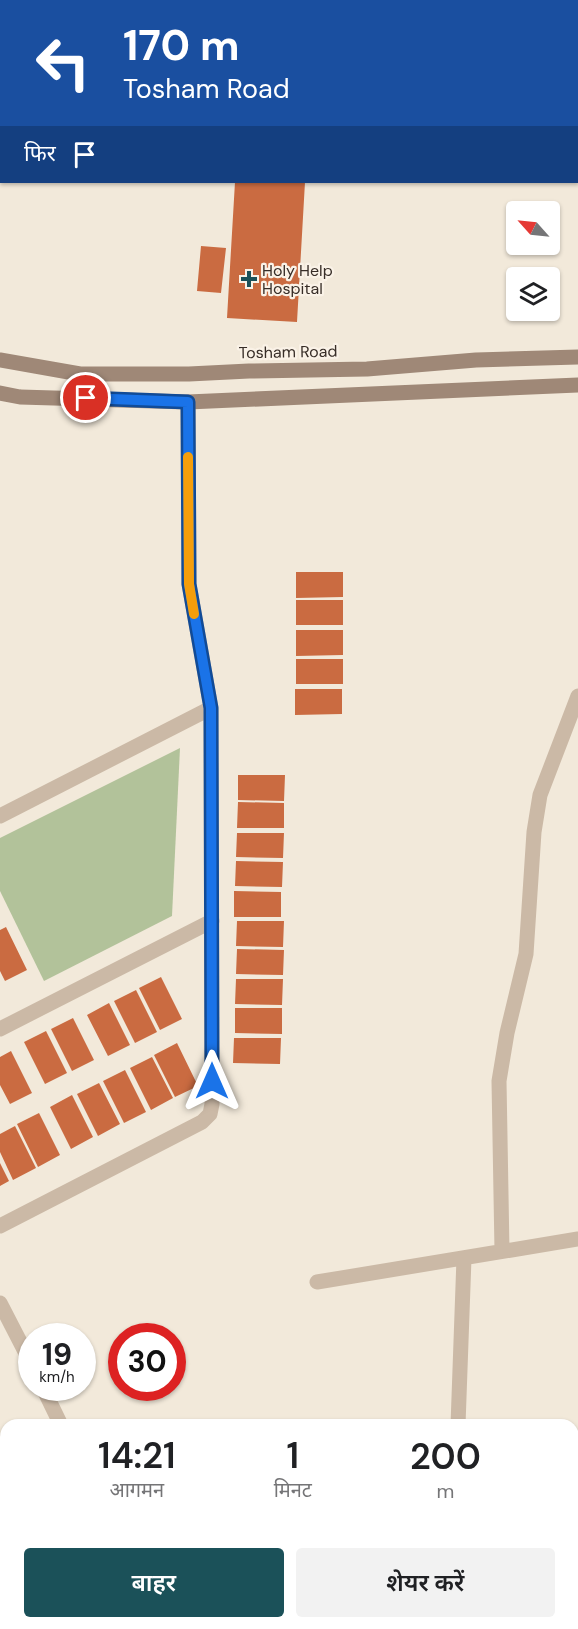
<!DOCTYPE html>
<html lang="hi">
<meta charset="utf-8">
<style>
:root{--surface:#fff;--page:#f2f2f2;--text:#202124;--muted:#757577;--accent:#1b5159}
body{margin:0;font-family:"DM Sans","Noto Sans Devanagari",sans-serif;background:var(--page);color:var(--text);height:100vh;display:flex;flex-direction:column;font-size:22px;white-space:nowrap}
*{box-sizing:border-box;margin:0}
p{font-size:20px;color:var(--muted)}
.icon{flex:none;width:33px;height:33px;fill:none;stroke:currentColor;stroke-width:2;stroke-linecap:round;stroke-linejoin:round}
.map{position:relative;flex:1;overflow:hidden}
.sheet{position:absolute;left:0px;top:1419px;width:579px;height:210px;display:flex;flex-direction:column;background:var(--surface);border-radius:18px 18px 0 0;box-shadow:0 2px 4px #0004}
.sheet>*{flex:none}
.guide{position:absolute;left:0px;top:0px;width:579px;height:183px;box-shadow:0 2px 4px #0004;background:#1a4fa0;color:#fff;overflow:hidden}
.needle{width:39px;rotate:297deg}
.fabs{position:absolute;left:506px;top:201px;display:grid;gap:12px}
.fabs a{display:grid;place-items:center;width:54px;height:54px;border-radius:6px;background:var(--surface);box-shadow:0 2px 4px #0004;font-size:30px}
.speed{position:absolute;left:18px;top:1323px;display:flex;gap:12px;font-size:30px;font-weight:700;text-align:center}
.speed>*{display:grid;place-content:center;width:78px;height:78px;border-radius:50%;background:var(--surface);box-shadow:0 2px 4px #0004;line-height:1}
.speed small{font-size:15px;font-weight:400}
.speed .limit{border:9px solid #d22;background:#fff;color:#111}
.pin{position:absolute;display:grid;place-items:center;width:51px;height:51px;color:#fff;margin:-26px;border:3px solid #fff;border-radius:50%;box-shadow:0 2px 6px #0007}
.me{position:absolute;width:66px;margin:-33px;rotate:0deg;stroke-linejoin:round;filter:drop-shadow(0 0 4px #0008)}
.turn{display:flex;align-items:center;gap:21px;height:126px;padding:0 24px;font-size:27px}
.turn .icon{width:78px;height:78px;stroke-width:2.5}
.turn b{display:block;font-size:42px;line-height:51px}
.then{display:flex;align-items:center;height:57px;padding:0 24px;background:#0003;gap:12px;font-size:22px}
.eta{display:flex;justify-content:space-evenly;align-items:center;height:102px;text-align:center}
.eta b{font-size:36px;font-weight:600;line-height:42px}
.action{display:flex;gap:12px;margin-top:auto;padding:12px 24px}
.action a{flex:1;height:69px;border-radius:6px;background:var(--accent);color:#fff;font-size:24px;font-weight:600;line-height:69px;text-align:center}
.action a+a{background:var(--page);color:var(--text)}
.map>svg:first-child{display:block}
.green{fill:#b2c29a}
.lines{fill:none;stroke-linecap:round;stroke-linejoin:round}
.stream{stroke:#78aab0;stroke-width:8}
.building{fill:#ca6b41}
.service{stroke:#cbb9a6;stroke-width:15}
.minor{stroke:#cbb9a6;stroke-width:15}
.secondary{stroke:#9f8877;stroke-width:15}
.route-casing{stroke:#114b97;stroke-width:15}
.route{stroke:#1a73e8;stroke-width:10}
.slow{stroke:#f59e0b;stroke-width:10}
.poi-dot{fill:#1b5159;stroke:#faf2e7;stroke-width:2}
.labels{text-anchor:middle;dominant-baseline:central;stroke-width:4.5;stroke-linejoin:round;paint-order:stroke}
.poi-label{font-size:16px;fill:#372d27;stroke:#faf2e7;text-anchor:start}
.street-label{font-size:16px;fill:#372d27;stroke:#faf2e7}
</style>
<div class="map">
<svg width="578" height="1629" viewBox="0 0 578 1629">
<rect width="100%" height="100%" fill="#f2e9da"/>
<!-- green -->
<path class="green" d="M180,748l-8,168 -128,65 -44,-90v-53z"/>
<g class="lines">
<!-- stream -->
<path class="stream" d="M573,1614l5,-3
M543,1629l12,-6"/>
</g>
<!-- building -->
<path class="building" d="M235,182h70l-8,140 -70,-4z
M201,246l25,2 -5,45 -24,-2z
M296,572h47v25l-47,1z
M296,600h47v25h-47z
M296,630h47v25l-47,1z
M296,659h47v25h-47z
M295,689h47v25l-47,1z
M238,775h47l-1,26 -46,-1z
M238,802l46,1v25h-47z
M237,833h47l-1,25 -47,-1z
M236,861l47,1 -1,25 -47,-1z
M234,891l47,1v25h-47z
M237,921h47l-1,26 -47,-1z
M6,927l21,43 -22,11 -5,-10v-41z
M237,949l47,1 -1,25 -47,-1z
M161,977l21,42 -22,11 -21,-42z
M236,979h47l-1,26 -47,-1z
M136,990l21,42 -22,11 -21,-42z
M109,1003l21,42 -22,11 -21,-41z
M235,1008h47v26l-47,-1z
M73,1018l21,42 -22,11 -21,-42z
M46,1031l21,42 -22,11 -21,-42z
M234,1038h47l-1,26 -47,-1z
M177,1043l21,43 -23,11 -21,-42z
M11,1051l21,42 -22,11 -10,-19v-28z
M152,1057l21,41 -22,12 -21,-42z
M125,1070l21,42 -22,11 -21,-42z
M99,1083l21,41 -22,12 -21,-42z
M72,1095l21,42 -22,12 -21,-42z
M39,1113l21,42 -22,12 -21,-43z
M15,1126l21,42 -23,12 -13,-28v-18z
M0,1163l9,18 -9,5z"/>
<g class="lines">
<!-- service -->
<path class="service" d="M502,1251l-3,-170 8,-48 19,-79 8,-122 6,-37 38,-99
M317,1282l261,-43
M0,1303l32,62
M43,1388l18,37
M458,1425l6,-167
M158,1623l2,6
M451,1625v-2"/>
<!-- minor -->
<path class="minor" d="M92,0l6,2
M578,140v1
M0,816l211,-108
M0,1029l212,-108
M0,1226l202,-104 8,-8 2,-10 -1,-396 -22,-124 -1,-182"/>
<!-- secondary -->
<path class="secondary" d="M0,360l80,14h109l60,-3 118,-2 109,-9 102,-3
M0,393l20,4 168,5 390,-17"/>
</g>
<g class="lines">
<defs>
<path id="route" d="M86,398l102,4 1,182 22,124 1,373"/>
</defs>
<!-- route casing -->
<use href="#route" class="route-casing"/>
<!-- route -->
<use href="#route" class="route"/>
<!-- slow -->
<path class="slow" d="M188,457l1,127 5,30"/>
</g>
<!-- markers -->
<path class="poi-dot" d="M246 270h6v6h6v6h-6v6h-6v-6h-6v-6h6z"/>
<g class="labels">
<!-- poi labels -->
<g class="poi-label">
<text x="262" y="270">Holy Help<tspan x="262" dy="18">Hospital</tspan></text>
</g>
<!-- street labels -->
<g class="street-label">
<text transform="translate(288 352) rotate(-1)">Tosham Road</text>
</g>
</g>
</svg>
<div class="fabs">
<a><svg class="needle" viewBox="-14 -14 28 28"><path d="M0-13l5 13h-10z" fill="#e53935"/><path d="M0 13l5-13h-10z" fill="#757577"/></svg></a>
<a><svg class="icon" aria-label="layers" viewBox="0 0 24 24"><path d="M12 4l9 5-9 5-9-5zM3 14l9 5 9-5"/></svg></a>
</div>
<div class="speed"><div>19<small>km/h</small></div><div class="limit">30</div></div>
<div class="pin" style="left:86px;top:398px;background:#d93025"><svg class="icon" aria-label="arrive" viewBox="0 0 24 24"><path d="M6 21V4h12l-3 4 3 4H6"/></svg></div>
<svg class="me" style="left:212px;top:1081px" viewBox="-20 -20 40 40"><path d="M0-17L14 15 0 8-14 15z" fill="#1a73e8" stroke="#fff" stroke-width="4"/></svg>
<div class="guide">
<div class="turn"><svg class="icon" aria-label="left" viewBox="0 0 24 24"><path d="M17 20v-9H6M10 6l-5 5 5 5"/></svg><div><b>170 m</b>Tosham Road</div></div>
<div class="then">फिर<svg class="icon" aria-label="arrive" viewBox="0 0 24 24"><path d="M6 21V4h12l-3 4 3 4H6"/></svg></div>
</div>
<section class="sheet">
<div class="eta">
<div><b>14:21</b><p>आगमन</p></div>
<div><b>1</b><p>मिनट</p></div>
<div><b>200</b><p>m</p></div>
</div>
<div class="action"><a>बाहर</a><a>शेयर करें</a></div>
</section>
</div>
